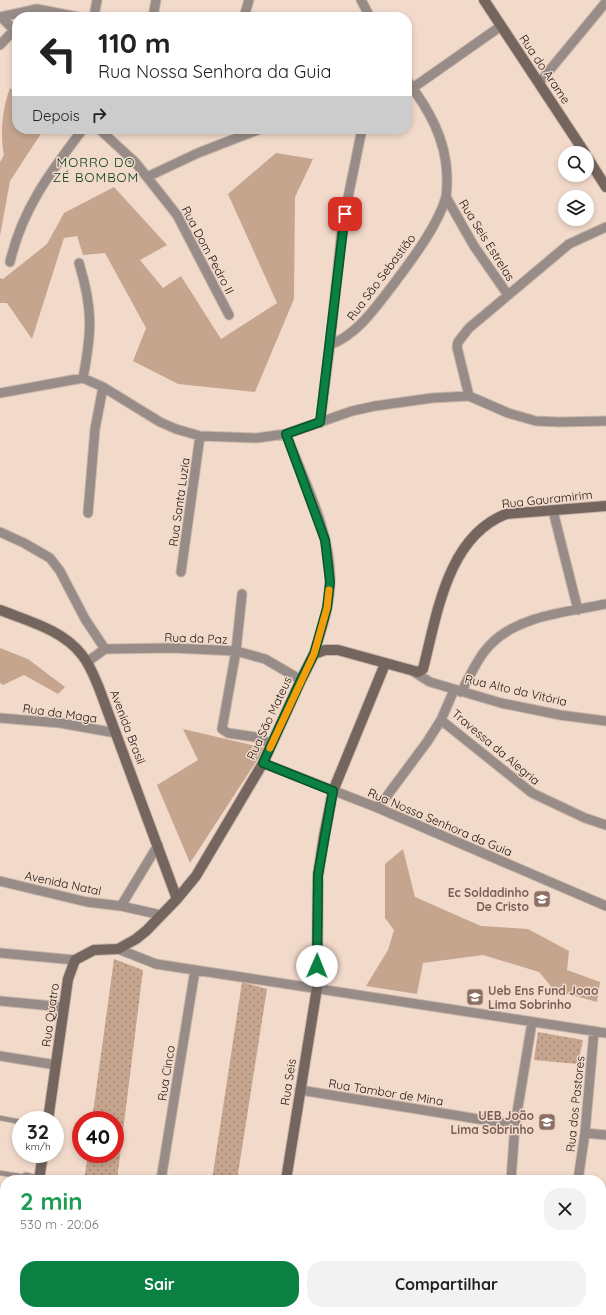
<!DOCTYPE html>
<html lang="pt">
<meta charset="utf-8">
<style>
:root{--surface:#fff;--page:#f2f2f2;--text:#222;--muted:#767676;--accent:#0b8043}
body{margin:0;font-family:Quicksand,sans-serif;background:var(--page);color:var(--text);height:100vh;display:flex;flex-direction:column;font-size:15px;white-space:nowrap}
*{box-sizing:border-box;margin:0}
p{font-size:13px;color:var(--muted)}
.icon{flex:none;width:22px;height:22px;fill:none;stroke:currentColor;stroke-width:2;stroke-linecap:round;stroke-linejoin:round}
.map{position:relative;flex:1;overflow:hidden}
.panel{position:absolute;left:0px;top:1175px;width:606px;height:140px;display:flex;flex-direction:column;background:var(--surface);border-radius:16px 16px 0 0;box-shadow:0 2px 6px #0003}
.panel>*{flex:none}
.top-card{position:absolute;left:12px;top:12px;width:400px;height:122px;border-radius:16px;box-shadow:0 2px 6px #0003;background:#fff;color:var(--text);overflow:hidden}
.buttons{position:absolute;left:558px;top:146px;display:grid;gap:8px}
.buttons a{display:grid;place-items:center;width:36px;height:36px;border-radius:50%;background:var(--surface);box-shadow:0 2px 6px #0003;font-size:20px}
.speed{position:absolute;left:12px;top:1111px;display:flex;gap:8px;font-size:20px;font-weight:700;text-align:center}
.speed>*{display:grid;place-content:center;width:52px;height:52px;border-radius:50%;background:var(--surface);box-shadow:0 2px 6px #0003;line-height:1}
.speed small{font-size:10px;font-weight:400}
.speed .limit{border:6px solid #d22;background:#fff;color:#111}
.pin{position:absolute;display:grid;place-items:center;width:34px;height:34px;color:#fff;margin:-17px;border-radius:8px;box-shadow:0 2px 6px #0006}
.me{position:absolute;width:44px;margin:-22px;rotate:1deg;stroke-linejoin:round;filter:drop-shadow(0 0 3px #0008)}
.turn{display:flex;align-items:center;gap:14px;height:84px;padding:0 20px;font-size:18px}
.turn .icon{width:52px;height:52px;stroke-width:2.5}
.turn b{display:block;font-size:28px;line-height:34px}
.then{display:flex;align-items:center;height:38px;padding:0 20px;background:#0003;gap:8px;font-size:15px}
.round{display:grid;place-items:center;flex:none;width:42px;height:42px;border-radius:16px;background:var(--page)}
.head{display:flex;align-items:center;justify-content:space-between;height:68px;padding:0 20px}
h1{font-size:24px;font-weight:800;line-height:30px;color:#1e9e55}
.button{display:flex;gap:8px;margin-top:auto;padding:8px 20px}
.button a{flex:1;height:46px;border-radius:16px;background:var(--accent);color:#fff;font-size:16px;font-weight:800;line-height:46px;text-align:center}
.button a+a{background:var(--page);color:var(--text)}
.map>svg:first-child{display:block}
.grass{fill:#c6a58f}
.park{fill:url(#park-dots)}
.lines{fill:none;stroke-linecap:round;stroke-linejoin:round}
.lane-casing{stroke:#cbb6a9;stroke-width:6}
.street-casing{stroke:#cbb6a9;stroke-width:11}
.secondary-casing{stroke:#cbb6a9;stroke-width:12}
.lane{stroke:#978c87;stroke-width:4.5}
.street{stroke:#978c87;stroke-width:9}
.secondary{stroke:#74655e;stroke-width:10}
.route-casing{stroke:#07532c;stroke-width:10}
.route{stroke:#0b8043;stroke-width:7}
.slow{stroke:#f59e0b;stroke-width:7}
.labels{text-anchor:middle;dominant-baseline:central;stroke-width:3;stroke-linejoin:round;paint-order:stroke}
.street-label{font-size:12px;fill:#1a120d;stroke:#f2dacb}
.education-label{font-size:12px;font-weight:bold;fill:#785e54;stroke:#f2dacb;text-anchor:end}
.neighbourhood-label{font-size:13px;letter-spacing:1px;fill:#023a19;stroke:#f2dacb}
</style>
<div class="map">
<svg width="606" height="1315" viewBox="0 0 606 1315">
<defs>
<pattern id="park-dots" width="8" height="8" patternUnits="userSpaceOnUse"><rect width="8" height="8" fill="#c6a58f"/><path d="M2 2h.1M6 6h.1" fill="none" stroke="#a08573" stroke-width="1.8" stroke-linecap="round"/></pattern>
</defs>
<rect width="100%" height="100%" fill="#f2dacb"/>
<!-- grass -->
<path class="grass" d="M10,88l7,6v35h27l-34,52 -10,55v-74l4,-7c-4,-21 -2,-46 6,-67z
M276,153l37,6 -18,38 -1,102 -39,93 -77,-8 -45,-23 13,-33 -41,-75 -22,2 -6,-19 -13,2 -32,101 -25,-36h-7v-25l3,1 44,-35 17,-31 50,-26 53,58 -27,15 23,28 18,-12 40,63 56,-36 -49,-109z
M0,648l28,11 37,28 -7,7 -34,-19 -21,10 -3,-2z
M183,729l82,19 -75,115 -33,-78 41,-25z
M403,849l12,48 66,29 47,3 41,22 -2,19 33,12 -3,20 -43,-12 -15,-18 -56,-17 -60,8 -6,31 -51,-8 22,-36 6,-20 -9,-12v-54z
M498,1310h44l-1,5h-23l-20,-3z"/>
<!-- park -->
<path class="park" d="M114,959l29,11 -26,210h-33l4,-26h27v-34h-23z
M242,982l25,7 -30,191h-25z
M538,1032l45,8 -5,24 -44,-4z
M193,1310h24v5h-25z"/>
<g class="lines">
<defs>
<path id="lane" d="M0,1118l21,4
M0,1173l26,4"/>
<path id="street" d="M361,0l9,17
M0,17l37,-8 41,8
M1,17l16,16
M94,17l3,-17
M153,17l3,-17
M244,17l5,-17
M0,45l14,-15
M539,83l67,-81
M407,92l94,-66
M99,129l36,33 42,53 52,100
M147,177l51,-24 62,-24
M446,197l28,49 34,49
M10,262c12,-53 41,-91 73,-133
M79,263c14,46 13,68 4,115
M330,345c29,-12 44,-36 63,-60 17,-23 45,-59 53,-88 1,-6 1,-14 1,-21 -1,-37 -18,-66 -40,-96
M0,393l83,-15 20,9 57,35 16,7 24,7 57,2 14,-2 15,-2 66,-23 23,-5 57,-8 37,-2 39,17 28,8 23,1 47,-1
M469,396l-12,-49 1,-5 11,-14 100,-84 37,-17
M320,423l10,-78 12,-118 20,-98
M286,434c17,45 46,99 44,148 0,24 -9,49 -16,72
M553,511l25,99
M88,513l7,-84 8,-42
M0,532l24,11 26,15 10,13 25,48 20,30
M181,572l19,-136
M242,594l-6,57 -14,78 6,4 27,4 17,7
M87,662l18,-13 67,-1 64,3 29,8 36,21
M414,672l16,10 71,21 59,12 46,6
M461,692c9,-16 18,-37 31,-49 28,-28 77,-31 114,-39
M0,718l60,5 56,10
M441,720l91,73 53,25 21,7
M263,763l115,45 228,98
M378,808l49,-66 14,-22 13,-30
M0,881l87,21 34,4 37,-61
M121,906l40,9
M118,949l38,15 450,69
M0,953l75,7
M0,1001l64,6
M0,1056l56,9
M300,1090l215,35
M585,1133l21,2
M26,1177l12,3
M161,1180l34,-210
M511,1180l4,-55 17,-103
M578,1180l7,-47 9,-102
M601,1241l5,1
M342,1310l34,5
M140,1315l1,-5
M499,1315v-5
M559,1315l1,-5"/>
<path id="secondary" d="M484,0l101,153
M587,157l19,30
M0,610c28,11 63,20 82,45 8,10 12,21 17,33l78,211
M48,1120l20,-141 7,-19 19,-10 24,-1 18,-10 10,-8 31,-32 19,-23 67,-113 38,-83 13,-26 11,-4h13l80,22 5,-3c14,-54 24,-132 83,-155l100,-8
M39,1180l4,-26
M286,1180l31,-192 1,-113 6,-39 9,-45 52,-127
M15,1315l1,-5
M267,1315l1,-5"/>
</defs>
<!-- lane casing -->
<use href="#lane" class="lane-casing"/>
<!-- street casing -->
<use href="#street" class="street-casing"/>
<!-- secondary casing -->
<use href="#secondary" class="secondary-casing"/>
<!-- lane -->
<use href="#lane" class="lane"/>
<!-- street -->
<use href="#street" class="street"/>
<!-- secondary -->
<use href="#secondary" class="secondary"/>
</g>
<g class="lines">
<defs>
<path id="route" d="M317,966l1,-91 15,-84 -70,-28 38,-83 13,-26 13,-46 3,-26 -5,-42 -39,-106 34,-12 25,-208"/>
</defs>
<!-- route casing -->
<use href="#route" class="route-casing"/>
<!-- route -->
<use href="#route" class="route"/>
<!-- slow -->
<path class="slow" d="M270,748l44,-94 13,-46 2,-18"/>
</g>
<!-- icons -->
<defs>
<symbol id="school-square" viewBox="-11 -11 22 22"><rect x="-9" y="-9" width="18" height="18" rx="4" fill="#8d6e63" stroke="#f2dacb"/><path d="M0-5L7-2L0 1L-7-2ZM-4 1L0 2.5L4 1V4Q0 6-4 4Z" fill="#fff"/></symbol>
</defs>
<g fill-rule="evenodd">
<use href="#school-square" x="532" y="889" width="20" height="20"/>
<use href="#school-square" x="465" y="987" width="20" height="20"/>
<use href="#school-square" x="537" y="1112" width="20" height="20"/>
</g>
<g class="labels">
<!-- street labels -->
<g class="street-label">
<text transform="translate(545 69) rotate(56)">Rua do Arame</text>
<text transform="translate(487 240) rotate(58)">Rua Seis Estrelas</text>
<text transform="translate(208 250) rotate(62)">Rua Dom Pedro II</text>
<text transform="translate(381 277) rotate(-53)">Rua São Sebastião</text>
<text transform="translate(547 499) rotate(-6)">Rua Gauramirim</text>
<text transform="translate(179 502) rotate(-82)">Rua Santa Luzia</text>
<text transform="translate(196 638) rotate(2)">Rua da Paz</text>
<text transform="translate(516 690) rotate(13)">Rua Alto da Vitória</text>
<text transform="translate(60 713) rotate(8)">Rua da Maga</text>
<text transform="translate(269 718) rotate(-65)">Rua São Mateus</text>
<text transform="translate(128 727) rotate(69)">Avenida Brasil</text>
<text transform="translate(496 747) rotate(40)">Travessa da Alegria</text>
<text transform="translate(440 822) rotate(23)">Rua Nossa Senhora da Guia</text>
<text transform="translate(63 883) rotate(12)">Avenida Natal</text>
<text transform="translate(50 1015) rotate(-82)">Rua Quatro</text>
<text transform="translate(166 1073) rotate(-81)">Rua Cinco</text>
<text transform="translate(288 1082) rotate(-81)">Rua Seis</text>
<text transform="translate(386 1092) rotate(9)">Rua Tambor de Mina</text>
<text transform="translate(575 1104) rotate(-84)">Rua dos Pastores</text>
</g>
<!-- education labels -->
<g class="education-label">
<text x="529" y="892">Ec Soldadinho<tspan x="529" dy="14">De Cristo</tspan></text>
<text x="488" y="990" text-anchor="start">Ueb Ens Fund Joao<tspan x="488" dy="14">Lima Sobrinho</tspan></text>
<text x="534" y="1115">UEB João<tspan x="534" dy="14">Lima Sobrinho</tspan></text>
</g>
<!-- neighbourhood labels -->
<g class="neighbourhood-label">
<text x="96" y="162">MORRO DO<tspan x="96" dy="15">ZÉ BOMBOM</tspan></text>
</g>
</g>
</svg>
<div class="buttons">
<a><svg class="icon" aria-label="search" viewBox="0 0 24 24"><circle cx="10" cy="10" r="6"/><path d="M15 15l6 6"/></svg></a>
<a><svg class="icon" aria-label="layers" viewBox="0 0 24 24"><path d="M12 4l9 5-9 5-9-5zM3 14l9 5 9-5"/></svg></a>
</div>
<div class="speed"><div>32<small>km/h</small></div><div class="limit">40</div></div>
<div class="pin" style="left:345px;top:214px;background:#d93025"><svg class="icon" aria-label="arrive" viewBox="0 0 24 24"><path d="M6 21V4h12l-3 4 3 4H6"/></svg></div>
<svg class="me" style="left:317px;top:966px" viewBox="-20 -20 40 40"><circle r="19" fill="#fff"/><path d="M0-13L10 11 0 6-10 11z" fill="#0b8043"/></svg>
<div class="top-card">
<div class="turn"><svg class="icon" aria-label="left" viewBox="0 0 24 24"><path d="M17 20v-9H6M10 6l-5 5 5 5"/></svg><div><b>110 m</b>Rua Nossa Senhora da Guia</div></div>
<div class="then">Depois<svg class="icon" aria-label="right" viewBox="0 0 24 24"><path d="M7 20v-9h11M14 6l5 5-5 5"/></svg></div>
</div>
<section class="panel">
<div class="head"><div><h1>2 min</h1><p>530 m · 20:06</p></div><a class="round"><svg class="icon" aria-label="close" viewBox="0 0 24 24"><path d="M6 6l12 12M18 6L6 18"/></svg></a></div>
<div class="button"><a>Sair</a><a>Compartilhar</a></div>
</section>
</div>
